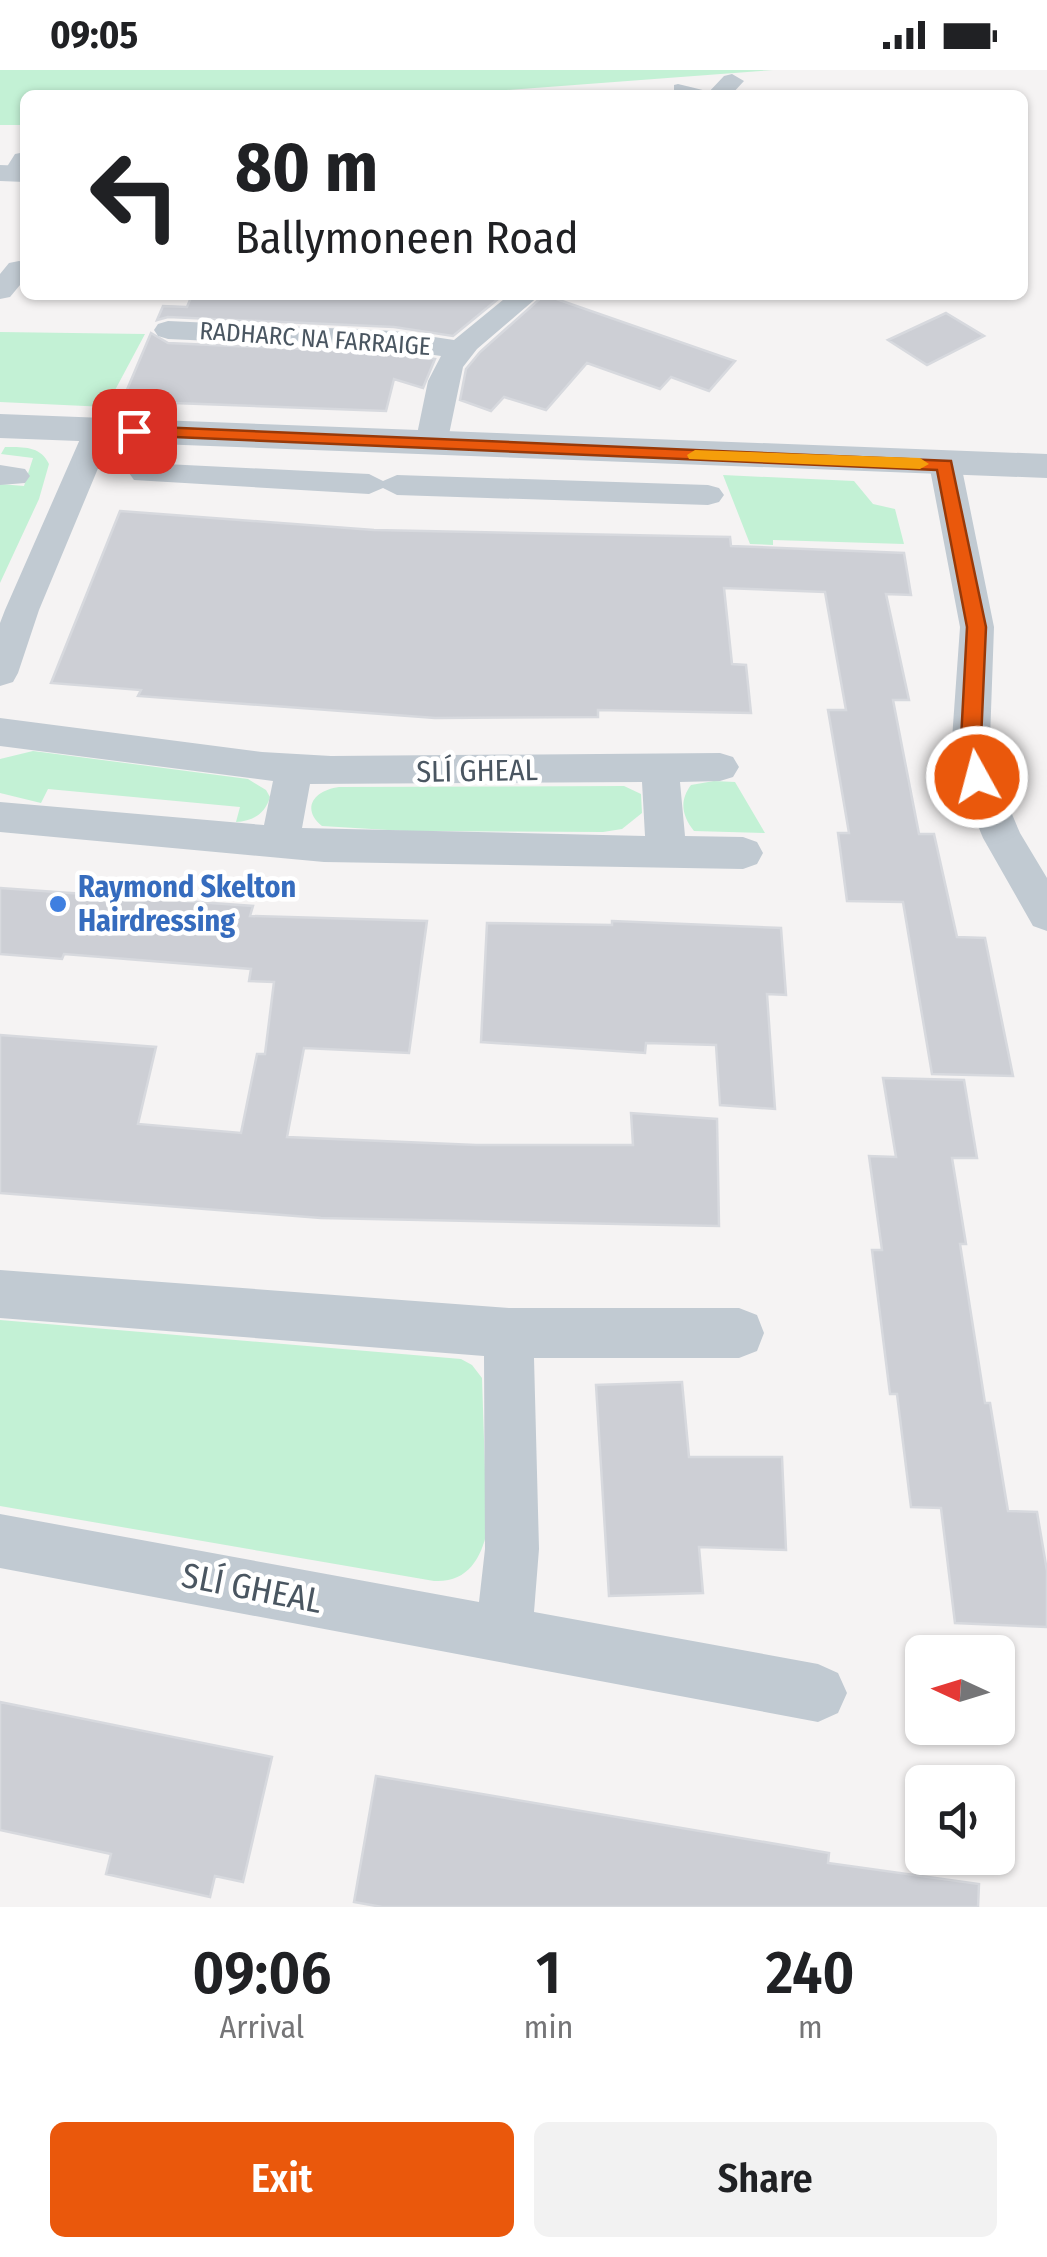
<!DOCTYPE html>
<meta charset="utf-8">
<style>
:root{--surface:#fff;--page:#f2f2f2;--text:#202124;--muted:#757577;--accent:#ea580c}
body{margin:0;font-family:"Fira Sans Condensed",sans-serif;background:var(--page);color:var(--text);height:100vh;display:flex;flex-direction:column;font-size:38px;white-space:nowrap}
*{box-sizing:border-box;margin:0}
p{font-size:32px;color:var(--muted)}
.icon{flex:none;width:55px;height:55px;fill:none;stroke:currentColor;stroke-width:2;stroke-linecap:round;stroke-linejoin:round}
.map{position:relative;height:1837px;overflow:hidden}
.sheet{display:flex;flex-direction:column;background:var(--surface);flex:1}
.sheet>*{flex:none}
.top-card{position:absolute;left:20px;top:20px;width:1008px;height:210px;border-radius:15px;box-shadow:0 2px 8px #0004;background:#fff;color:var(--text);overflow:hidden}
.needle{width:65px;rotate:274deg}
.buttons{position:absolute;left:905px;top:1565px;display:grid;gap:20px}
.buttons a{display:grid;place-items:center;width:110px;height:110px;border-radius:15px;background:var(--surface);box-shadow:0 2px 8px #0004;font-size:50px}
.pin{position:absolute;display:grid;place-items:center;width:85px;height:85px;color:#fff;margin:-42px;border-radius:20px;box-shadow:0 5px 15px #0006}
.me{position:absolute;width:110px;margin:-55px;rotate:353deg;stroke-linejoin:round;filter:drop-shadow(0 0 8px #0008)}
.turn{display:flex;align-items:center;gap:35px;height:210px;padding:0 50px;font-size:45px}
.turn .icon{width:130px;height:130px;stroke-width:2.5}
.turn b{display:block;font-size:70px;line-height:85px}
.eta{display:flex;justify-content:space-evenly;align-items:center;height:170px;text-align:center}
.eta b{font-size:60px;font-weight:600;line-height:70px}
.action{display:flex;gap:20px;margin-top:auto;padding:20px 50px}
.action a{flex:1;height:115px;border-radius:15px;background:var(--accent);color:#fff;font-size:40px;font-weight:600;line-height:115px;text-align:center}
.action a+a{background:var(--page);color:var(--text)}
.status{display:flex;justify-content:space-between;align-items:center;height:70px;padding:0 50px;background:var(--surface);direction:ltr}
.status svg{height:28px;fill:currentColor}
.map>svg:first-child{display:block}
.green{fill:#c3f1d5}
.building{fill:#cdcfd5;stroke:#d7d9de;stroke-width:2.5}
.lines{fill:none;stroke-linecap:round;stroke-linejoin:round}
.service{fill:#c1cad2;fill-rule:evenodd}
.minor{fill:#c1cad2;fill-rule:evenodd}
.tertiary{fill:#c1cad2;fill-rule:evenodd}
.route{fill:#ea580c;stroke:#983908;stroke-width:2.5}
.slow{fill:#f59e0b}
.shop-dot{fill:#3f7fe0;stroke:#fff;stroke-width:4}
.labels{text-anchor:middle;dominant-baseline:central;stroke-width:9;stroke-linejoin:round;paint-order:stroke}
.far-street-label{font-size:25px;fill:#4a5661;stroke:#fff}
.street-label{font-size:30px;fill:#4a5661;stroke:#fff}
.shop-label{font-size:30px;font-weight:bold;fill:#366cbe;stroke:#fff;text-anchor:start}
.near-street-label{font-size:35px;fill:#4a5661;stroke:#fff}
</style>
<div class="status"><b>09:05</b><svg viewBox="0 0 49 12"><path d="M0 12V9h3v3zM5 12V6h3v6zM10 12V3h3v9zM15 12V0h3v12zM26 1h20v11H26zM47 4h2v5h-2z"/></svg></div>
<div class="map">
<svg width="1047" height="1837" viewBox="0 0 1047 1837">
<rect width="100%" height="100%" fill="#f5f3f3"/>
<!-- green -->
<path class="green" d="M0,0h773l-332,25h-416v30h-25z
M0,262l145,2 -39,73 -106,-5z
M5,377c18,0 36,-1 44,17l-10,35 -39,84v-99l24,2 9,-28 -32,-4z
M723,405l131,6 19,23 22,5 9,35 -131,-4v5l-23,-1z
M33,681l215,28 18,11 4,7c-5,17 -17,24 -34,25l4,-15 -192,-18 -7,14 -41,-10v-34z
M714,711l21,1 30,51 -71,-2c-12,-15 -15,-30 -3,-46z
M624,716l17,8 1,19 -20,16 -19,3 -198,-1 -83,-5c-22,-18 -7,-36 17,-39z
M0,1250l461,39 11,6 10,13 5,153c-6,28 -20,52 -53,50l-434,-75z"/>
<!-- building -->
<path class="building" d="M192,225h311l-50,41 -59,-9 -226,-10 -11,3 6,-14 24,1z
M544,225h1l190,66 -26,30 -38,-14 -11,12 -73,-26 -41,47 -42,-13 -13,14 -31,-11 6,-31 14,-17z
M946,243l38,23 -57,29 -39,-25z
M151,263l17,10 226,10 41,6 -12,29 -29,-9 -8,32 -239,-9 4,-9 -25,-1z
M120,441l254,19 356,7 1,9 173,7 7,42 -25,-1 23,106h-16l26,134h15l23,103 28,1 28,138 -81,-2 -29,-172 -56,-1 -9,-68h11l-21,-123h18l-21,-118 -101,-4 8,76 14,1 5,48 -153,-3v7l-163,1 -297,-22 3,-6 -90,-7z
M0,818l253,18 -3,10 177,5 -18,132 -105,-5 -17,89 189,8h157l-2,-32 86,6 2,107 -398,-8 -321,-25v-158l156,12 -18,77 103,9 16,-79h8l9,-72 -25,-1 2,-12 -187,-15 -2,5 -62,-5z
M612,851l169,7 5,67 -19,-1 8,115 -55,-4 -4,-60 -70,-2 -1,10 -164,-11 6,-119 125,2z
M883,1008l81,2 13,78h-25l14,86h-6l25,159h5l18,108 29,1 10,59v56l-92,-4 -14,-115 -30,-1 -14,-113h-7l-18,-144h10l-13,-94 27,1z
M682,1312l7,75h93l4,93 -87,-3 4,46 -94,3 -13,-211z
M0,1632l272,55 -29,125 -28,-6 -5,21 -104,-23 5,-20 -111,-24z
M376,1706l453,77 -1,10 151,21 -1,23h-596l-28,-5z"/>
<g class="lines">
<!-- service -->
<path class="service" d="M678,14l33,8 2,3 -39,-4v-6z
M20,83l5,1 -8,19 -12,3 -2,-3 12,-19z"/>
<!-- minor -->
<path class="minor" d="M732,4l12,7 -13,14h-25l18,-19z
M0,95l25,1v16l-25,-1z
M19,191l6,1v17l-15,18 -10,2v-25l9,-11z
M509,225h31l-63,54 -14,18 -16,77 -5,7h-22l-5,-7 13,-63 13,-25 -47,-7 -226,-10 -10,-3 -4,-6 4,-6 10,-3 226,10 60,9z
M99,350l11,3 4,7 -75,180 -21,63 -5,9 -13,4v-63l5,-13 79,-180 4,-7z
M945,384l11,3 5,7 33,163 -4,112 6,38 24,56 27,45v53l-14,-5 -50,-88 -25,-61 -6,-38 8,-112 -31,-163 5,-7z
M145,393l224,11 14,7 14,-6 311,10 11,3 5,7 -5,7 -11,3 -311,-10 -14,-7 -14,6 -235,-14 -5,-7 5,-7z
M0,395l25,4 5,7 -5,7 -25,2z
M0,648l262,34 69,4 389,-3 13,4 6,10 -6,10 -13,4 -40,1 5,54 58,1 14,5 6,11 -6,11 -14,5 -419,-7 -324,-30v-30l264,23 9,-44 -273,-35zM642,712l3,54 -343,-8 8,-44z
M0,1200l509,38h230l18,7 7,18 -7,18 -18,7h-205l5,191 -5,63 284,52 20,9 9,20 -9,20 -20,9 -818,-154v-54l479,88 6,-53 -1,-193 -484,-38z"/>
<!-- tertiary -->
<path class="tertiary" d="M0,344l1047,40v24l-1047,-40z"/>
</g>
<!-- route -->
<path class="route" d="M134,356l817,35 35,166 -5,113 6,37 -10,8 -10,-8 -6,-37 6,-113 -30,-157 -809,-35 -2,-4z"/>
<!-- slow -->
<path class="slow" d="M695,380l225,8 9,6 -9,5 -231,-10 -2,-4z"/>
<!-- markers -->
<circle class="shop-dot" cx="58" cy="834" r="10"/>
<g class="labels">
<!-- far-street labels -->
<g class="far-street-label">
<text transform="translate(315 269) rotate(4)">RADHARC NA FARRAIGE</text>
</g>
<!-- street labels -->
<g class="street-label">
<text transform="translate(477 701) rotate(-1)">SLÍ GHEAL</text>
</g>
<!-- shop labels -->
<g class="shop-label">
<text x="78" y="817">Raymond Skelton<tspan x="78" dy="34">Hairdressing</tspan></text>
</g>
<!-- near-street labels -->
<g class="near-street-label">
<text transform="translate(252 1518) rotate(11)">SLÍ GHEAL</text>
</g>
</g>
</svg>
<div class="buttons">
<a><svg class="needle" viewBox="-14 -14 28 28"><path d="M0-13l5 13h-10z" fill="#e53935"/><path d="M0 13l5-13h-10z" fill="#757577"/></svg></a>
<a><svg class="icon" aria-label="sound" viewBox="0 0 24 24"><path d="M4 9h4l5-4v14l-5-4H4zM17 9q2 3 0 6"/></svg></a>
</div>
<div class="pin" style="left:134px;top:361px;background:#d93025"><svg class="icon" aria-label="arrive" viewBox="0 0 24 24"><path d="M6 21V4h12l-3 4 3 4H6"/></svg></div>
<svg class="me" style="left:977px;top:707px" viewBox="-20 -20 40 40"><circle r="17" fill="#ea580c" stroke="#fff" stroke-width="3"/><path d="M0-11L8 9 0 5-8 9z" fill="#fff"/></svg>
<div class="top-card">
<div class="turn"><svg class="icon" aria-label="left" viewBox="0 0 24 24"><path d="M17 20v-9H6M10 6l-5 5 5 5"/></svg><div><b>80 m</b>Ballymoneen Road</div></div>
</div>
</div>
<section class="sheet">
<div class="eta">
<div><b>09:06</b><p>Arrival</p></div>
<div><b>1</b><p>min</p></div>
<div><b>240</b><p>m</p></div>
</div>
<div class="action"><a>Exit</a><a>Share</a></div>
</section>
